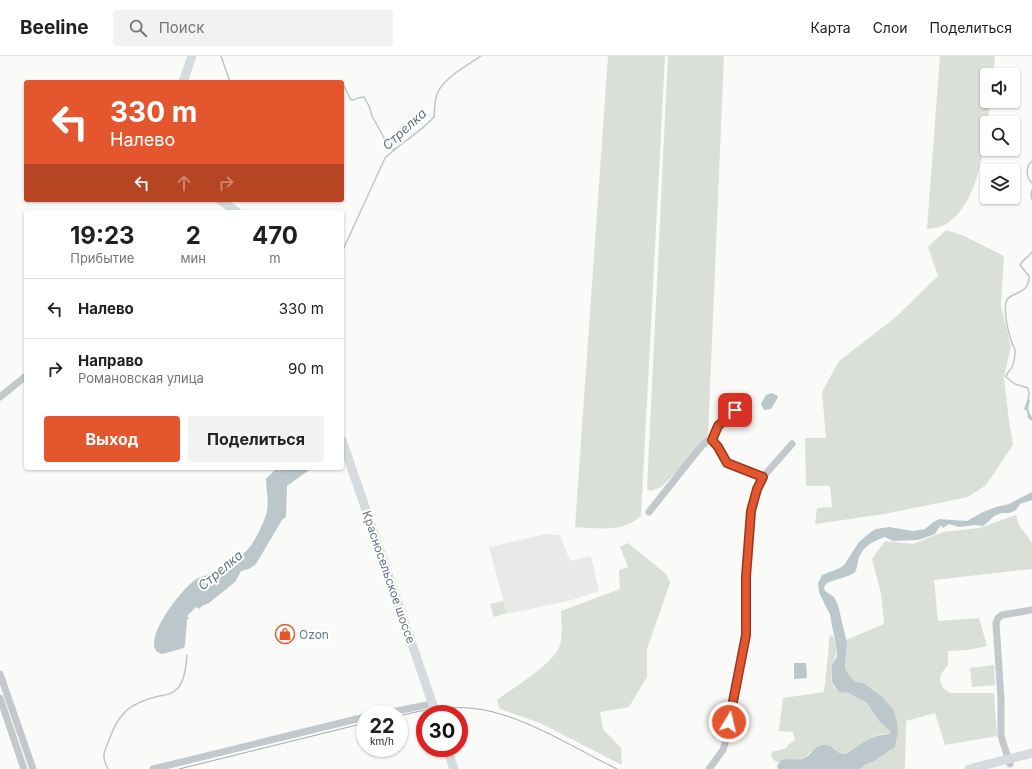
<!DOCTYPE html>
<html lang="ru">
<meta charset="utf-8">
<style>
:root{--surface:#fff;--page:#f2f2f2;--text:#202124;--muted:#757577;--line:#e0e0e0;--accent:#e4572e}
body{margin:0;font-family:Inter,sans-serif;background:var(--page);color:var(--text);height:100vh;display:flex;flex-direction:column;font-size:15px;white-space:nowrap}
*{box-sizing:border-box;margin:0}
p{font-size:13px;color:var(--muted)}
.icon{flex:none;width:22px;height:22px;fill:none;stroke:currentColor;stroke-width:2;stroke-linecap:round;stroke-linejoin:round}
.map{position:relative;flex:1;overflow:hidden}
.panel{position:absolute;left:24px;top:154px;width:320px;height:260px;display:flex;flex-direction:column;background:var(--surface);border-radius:4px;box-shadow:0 1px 3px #0004}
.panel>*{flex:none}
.hud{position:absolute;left:24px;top:24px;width:320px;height:122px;border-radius:4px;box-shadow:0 1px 3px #0004;background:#e4572e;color:#fff;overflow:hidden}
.controls{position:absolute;left:980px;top:12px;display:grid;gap:8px}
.controls a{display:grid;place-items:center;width:40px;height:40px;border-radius:4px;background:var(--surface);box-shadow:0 1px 3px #0004;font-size:20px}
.speed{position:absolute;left:356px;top:649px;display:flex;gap:8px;font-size:20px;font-weight:700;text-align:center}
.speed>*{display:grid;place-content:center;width:52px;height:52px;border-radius:50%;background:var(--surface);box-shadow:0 1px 3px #0004;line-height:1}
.speed small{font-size:10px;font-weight:400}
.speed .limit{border:6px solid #d22;background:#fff;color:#111}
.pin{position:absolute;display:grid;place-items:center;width:34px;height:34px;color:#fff;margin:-17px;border-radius:8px;box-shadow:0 2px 6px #0006}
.me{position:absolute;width:44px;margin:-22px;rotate:9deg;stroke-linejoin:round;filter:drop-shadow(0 0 3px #0008)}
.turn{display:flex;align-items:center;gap:14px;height:84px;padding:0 20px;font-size:18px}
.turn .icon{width:52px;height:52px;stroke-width:2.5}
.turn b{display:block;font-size:28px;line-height:34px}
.lanes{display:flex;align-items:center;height:38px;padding:0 20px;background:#0003;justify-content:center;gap:20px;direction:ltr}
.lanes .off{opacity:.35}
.eta{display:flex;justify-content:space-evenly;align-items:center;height:68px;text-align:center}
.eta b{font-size:24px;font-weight:700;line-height:28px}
.primary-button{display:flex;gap:8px;margin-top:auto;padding:8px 20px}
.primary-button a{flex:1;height:46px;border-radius:4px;background:var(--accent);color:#fff;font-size:16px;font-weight:700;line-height:46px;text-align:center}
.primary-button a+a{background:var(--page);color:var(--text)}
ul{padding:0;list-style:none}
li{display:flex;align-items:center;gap:12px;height:60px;padding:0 20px;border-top:1px solid var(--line)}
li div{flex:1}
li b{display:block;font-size:15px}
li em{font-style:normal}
header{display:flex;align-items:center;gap:24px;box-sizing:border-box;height:56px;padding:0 20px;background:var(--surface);border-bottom:1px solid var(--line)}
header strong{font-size:19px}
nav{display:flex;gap:22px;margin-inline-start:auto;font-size:14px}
.search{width:280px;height:36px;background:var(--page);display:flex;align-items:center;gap:10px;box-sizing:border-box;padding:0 14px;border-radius:4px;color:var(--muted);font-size:15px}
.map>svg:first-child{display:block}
.built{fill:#e8e9e9}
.green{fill:#dadfd7}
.water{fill:#bbc7cb}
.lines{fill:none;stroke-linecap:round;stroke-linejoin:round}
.stream{stroke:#bbc7cb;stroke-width:1.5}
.minor{stroke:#c3c8cc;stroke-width:7}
.major{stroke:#d6dbdf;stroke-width:9}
.tram{stroke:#a2aab0;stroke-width:1}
.route-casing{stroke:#94391e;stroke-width:10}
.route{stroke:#e4572e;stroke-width:7}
.labels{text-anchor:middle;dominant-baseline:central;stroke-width:4;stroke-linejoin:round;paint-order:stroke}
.street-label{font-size:12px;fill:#657683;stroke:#fff}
.poi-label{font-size:12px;fill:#657683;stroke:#fff;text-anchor:start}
.water-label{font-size:13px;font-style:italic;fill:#60757c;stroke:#fff}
</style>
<header>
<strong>Beeline</strong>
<div class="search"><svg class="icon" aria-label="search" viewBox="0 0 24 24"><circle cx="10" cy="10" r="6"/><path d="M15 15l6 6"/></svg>Поиск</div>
<nav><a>Карта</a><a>Слои</a><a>Поделиться</a></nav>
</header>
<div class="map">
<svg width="1032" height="713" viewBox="0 0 1032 713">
<rect width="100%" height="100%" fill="#fafaf8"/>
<!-- built -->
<path class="built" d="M546,478l14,1 10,26 21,-5 8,35 -27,9 -65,14 -18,-67z"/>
<!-- green -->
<path class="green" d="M608,0h57l-24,460c-20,17 -41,12 -66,11z
M668,0h56l-16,380 -16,21 -31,30 -10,4 -4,-2z
M940,0h55l-2,19h-6v26h3c-4,36 -10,108 -48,125 -5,2 -11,2 -15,3z
M946,174l16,5 42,21 -3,50 10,40 -7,32 4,35 5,32 -27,40 -18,12 -84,17 -69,10 2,-16 15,-1 -2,-21h-24l-1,-48h21l-4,-46 17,-31 57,-44 42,-41 -10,-29z
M1016,459l3,10 13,18v26l-98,11 4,41 41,-3 8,28 -19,4 -20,1v14l-7,9 -1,6 3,8 7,5h44l3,43 -52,9 -10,-32 -29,8 -1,48h-45l6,-5 7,-2 18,-12 5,-7 2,-11 -5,-23 -18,-18 -11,-8 -7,-1 -4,-2 -6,-8 -2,-4 2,-20 -1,-8 38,-16 -3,-31 -9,-34 13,-18 28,3 30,-12 36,-4z
M628,487l38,31 4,9 -23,66v28l-18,30 -29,5 3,17 18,19 1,17 -82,-42 -40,-14 -3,-9c16,-12 58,-37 63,-55 3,-10 1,-24 1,-34l59,-22 -1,-19 9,-3 -8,-20z
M503,545l4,12 -13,4 -4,-13z
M832,579c11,15 -3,31 0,47 3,11 8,9 16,11 5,1 10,4 14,7 11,6 17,22 29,31v2l-3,2c-5,-1 -9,-1 -13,1 -8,3 -27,20 -35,17 -3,-1 -5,-4 -7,-6l-23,5 -5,6 -11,2h-13l-3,3 -4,-3 -3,-5 1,-3 15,-4 1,-3 7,-5 -2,-8 -14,-1 4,-33 41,-6 4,-37 1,-16 1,-3z
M994,609l1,20 -23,2 -2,-19z"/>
<!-- water -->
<path class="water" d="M772,337l6,3 -1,3 -6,10 -7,1 -3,-6 5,-9z
M1028,342l2,2 -2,9 4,9v3l-4,-3 -1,-7 -3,-2z
M279,412h33l-25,18 -1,31 -4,3 -26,44 -7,5 -8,2 -6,11 -26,21 -7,3 -3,3 -3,-2 -9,9 2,2 -2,2 -2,25 -1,3 -22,6c-3,-1 -6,-2 -7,-5 -7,-17 26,-59 40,-69 9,-6 20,-5 28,-10 4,-2 6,-7 9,-9 6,-5 12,-7 17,-13 6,-7 17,-29 18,-38 2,-10 -1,-21 -1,-31l9,-9z
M1032,436v8l-12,4 -4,6 -6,3h-8l-8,3 -7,7 -4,3 -7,-1 -17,2 -10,-3 -6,4 -2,-3 -6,9 -17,6 -25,1 -8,-4c-12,4 -24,10 -27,24 -1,5 -1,9 -4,12 -8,5 -19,6 -27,10l-3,4 1,4 9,6 4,8 9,38 -2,25 2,4 6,8 4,2 7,1 17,13 12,13 4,13 1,10 -3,15 -22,15 -7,2 -6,5h-82l-1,-3 4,-6c8,-2 17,1 24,-2 7,-4 9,-13 20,-13 9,-1 12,12 22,8 13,-7 25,-20 41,-18l3,-2 -1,-2 -10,-9 -13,-19 -18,-10 -10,-1 -2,-2 -5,-8v-16l5,-10 -1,-12 -4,-18 -2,-12 -5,-9 -6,-13 -1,-9 4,-8 18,-7 4,-3 15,-23 12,-10 5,-3 13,-2 24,4 12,-2 7,-6 7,-4 28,2 16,-9 13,-5 13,-3z
M794,607h12l1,15 -13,1z"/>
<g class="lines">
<!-- stream -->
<path class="stream" d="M221,0l9,26
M342,32l2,-2 7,14h3l3,-2 7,-1 5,9 3,10 17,31 5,2
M1032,105c-7,6 -6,16 0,22
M1032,134l-1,5 1,5
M342,196l43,-94c15,-15 35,-25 49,-41 1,-9 0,-17 4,-25 7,-15 30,-27 43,-36
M1028,343l1,-4 -1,-7 -13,-4 -9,-7c1,-5 4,-6 6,-10 2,-4 3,-12 3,-16 0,-3 -2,-5 -3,-8 -4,-12 -8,-29 -6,-41 3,-11 24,-6 23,-26l-9,-11c3,-6 8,-7 12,-13
M108,713c-7,-14 -4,-16 1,-29 10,-28 21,-37 50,-44 7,-1 14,-2 19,-8 7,-8 8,-23 9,-33"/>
<!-- minor -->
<path class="minor" d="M0,341l26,-21
M712,384l6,7 9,16 36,14
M649,456l50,-63 7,-7 6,-2 6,-14 17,-16
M0,618l33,95
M0,642l24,71
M381,658l51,-10
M1010,708l-9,-28v-37l-5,-76 2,-5 4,-3 30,-5
M153,713l212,-52
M709,713l14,-19 5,-17 2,-22 11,-49 5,-27v-58l5,-66 6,-22 6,-12 29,-33"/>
<!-- major -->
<path class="major" d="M183,26l9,-26
M220,144l17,12
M342,384l94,274
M447,692l7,21
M969,713l63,-16"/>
<!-- tram -->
<path class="tram" d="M399,660c30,-8 63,-12 94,-4 41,10 85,38 124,57
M179,713l186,-46"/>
</g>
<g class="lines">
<defs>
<path id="route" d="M729,666l17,-87v-58l5,-66 6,-22 6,-12 -36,-14 -9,-16 -6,-7 6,-14 17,-16"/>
</defs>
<!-- route casing -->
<use href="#route" class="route-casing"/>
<!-- route -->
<use href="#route" class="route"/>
</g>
<!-- icons -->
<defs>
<symbol id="shop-ring" viewBox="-11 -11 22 22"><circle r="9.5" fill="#fff" stroke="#e4572e" stroke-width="1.5"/><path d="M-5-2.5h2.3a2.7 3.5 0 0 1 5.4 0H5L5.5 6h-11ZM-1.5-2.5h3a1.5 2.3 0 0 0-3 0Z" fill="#e4572e"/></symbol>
</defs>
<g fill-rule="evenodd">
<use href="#shop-ring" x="274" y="567" width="22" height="22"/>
</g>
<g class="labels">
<!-- street labels -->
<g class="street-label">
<text transform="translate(389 521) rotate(71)">Красносельское шоссе</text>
</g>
<!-- poi labels -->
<g class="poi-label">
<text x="299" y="578">Ozon</text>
</g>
<!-- water labels -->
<g class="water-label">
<text transform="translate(404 73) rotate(-42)">Стрелка</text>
<text transform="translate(220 514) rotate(-40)">Стрелка</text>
</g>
</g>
</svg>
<div class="controls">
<a><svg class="icon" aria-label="sound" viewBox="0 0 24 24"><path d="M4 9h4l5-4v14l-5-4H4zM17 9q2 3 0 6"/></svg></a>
<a><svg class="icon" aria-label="search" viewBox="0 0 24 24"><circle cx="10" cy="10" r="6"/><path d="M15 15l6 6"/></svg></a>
<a><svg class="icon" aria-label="layers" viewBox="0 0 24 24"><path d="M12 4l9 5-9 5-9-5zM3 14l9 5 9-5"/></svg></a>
</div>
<div class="speed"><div>22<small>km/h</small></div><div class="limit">30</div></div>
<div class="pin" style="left:735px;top:354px;background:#d93025"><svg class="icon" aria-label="arrive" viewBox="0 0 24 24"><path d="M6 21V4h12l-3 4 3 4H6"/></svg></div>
<svg class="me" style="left:729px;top:666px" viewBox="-20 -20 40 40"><circle r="17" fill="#e4572e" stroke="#fff" stroke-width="3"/><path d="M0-11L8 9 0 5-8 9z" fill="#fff"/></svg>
<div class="hud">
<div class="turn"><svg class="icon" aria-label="left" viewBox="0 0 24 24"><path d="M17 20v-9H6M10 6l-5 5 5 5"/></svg><div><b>330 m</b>Налево</div></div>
<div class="lanes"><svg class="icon" aria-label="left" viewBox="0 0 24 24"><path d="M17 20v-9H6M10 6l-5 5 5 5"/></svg><svg class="icon off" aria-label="ahead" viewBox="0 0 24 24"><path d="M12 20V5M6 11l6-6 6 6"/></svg><svg class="icon off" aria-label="right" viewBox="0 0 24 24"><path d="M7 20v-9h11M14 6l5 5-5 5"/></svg></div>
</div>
<section class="panel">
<div class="eta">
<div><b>19:23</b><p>Прибытие</p></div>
<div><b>2</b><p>мин</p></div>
<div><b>470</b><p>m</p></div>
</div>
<ul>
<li><svg class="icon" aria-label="left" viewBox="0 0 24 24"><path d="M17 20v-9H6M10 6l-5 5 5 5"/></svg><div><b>Налево</b></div><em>330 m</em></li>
<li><svg class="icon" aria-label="right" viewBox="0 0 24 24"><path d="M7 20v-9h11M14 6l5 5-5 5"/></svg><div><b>Направо</b><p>Романовская улица</p></div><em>90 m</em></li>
</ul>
<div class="primary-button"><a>Выход</a><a>Поделиться</a></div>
</section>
</div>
